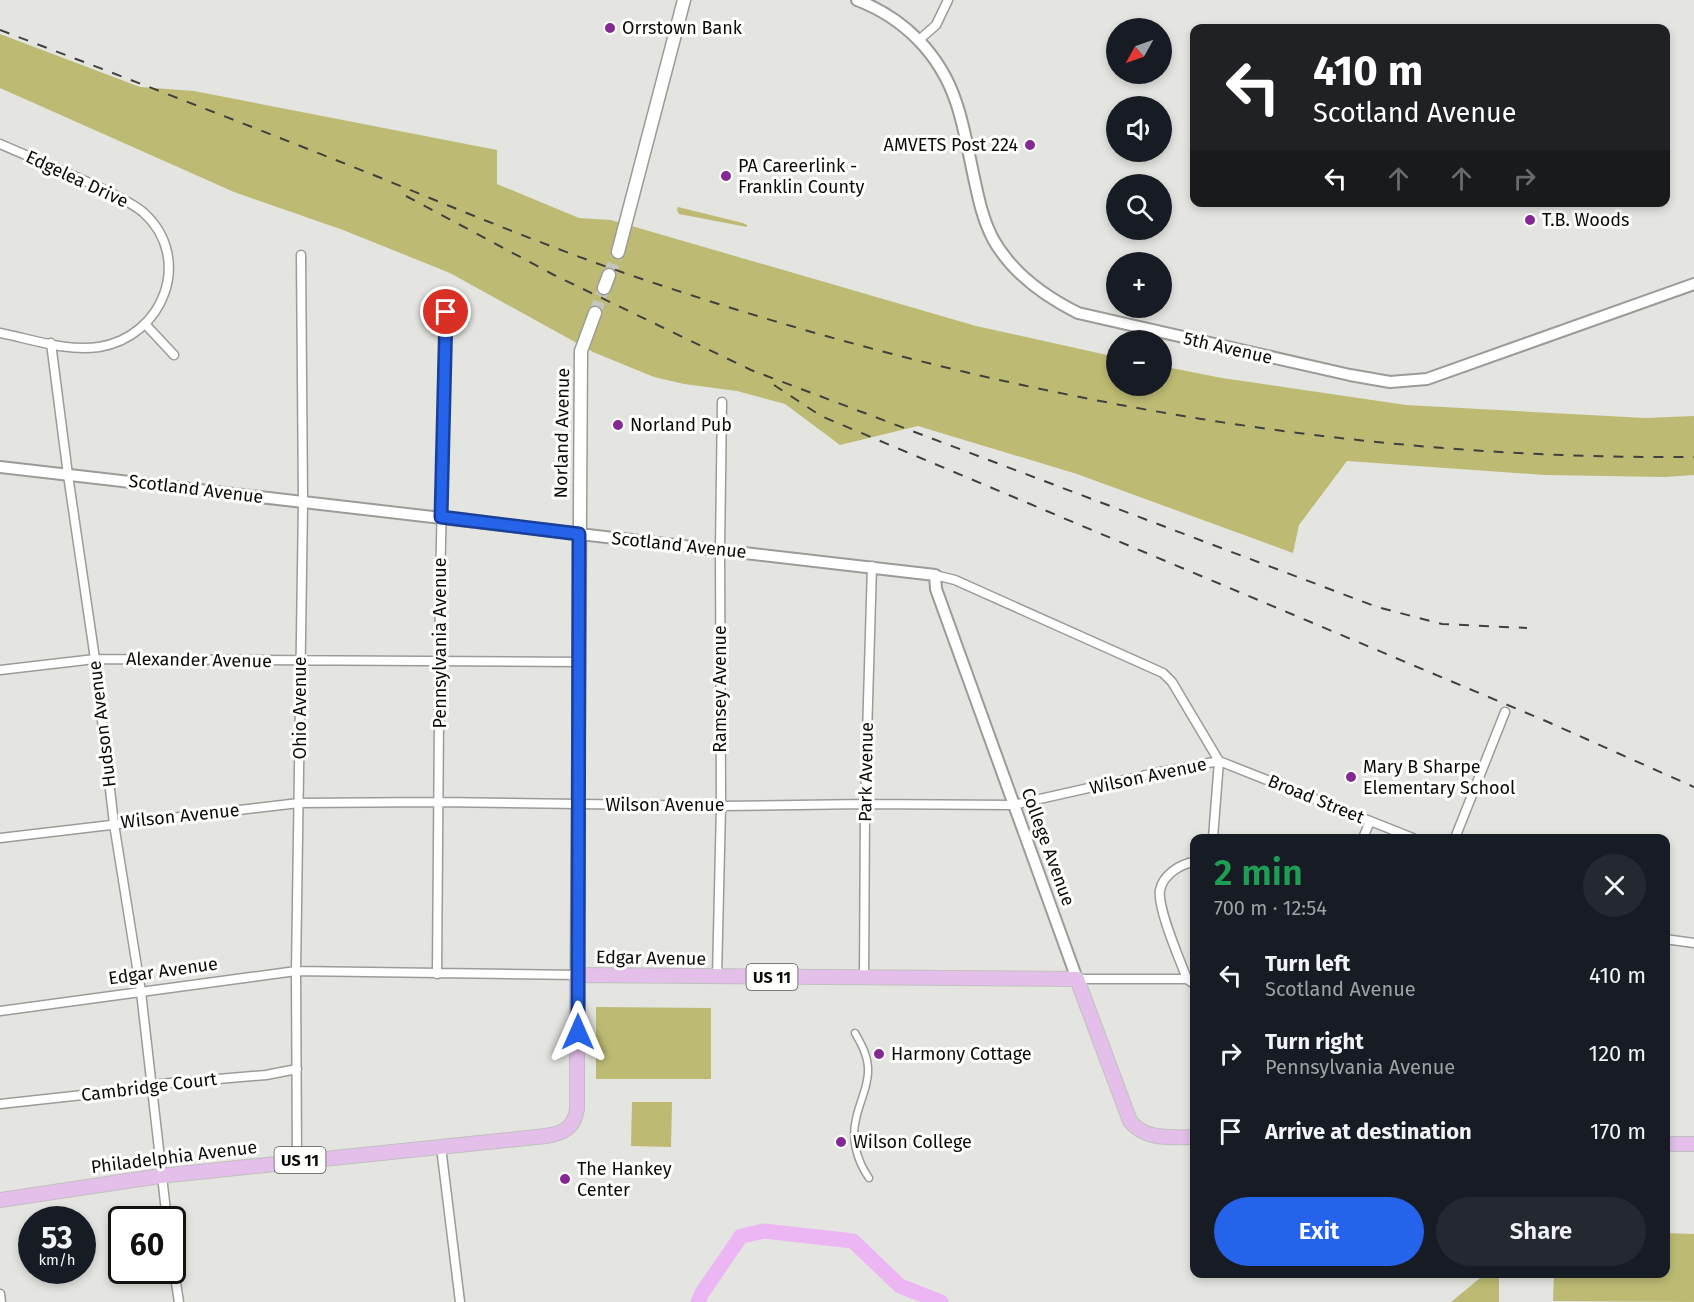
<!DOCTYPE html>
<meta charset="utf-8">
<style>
:root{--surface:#171b24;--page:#242831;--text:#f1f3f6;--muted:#9ea1a6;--accent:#2563eb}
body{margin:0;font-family:"Fira Sans",sans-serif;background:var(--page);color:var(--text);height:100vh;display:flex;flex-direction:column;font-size:22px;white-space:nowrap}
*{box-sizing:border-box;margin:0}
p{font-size:20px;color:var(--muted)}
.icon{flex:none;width:33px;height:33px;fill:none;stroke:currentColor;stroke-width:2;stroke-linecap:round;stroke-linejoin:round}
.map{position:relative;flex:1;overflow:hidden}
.details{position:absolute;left:1190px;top:834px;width:480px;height:444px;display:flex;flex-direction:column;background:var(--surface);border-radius:12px;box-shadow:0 3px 9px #0003}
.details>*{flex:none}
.hud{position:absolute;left:1190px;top:24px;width:480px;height:183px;border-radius:12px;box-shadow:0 3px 9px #0003;background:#202124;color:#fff;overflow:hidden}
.needle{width:39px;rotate:230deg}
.buttons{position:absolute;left:1106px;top:18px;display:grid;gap:12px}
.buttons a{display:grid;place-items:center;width:66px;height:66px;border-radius:50%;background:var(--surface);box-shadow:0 3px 9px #0003;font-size:30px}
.speed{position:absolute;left:18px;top:1206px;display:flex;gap:12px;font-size:30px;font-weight:700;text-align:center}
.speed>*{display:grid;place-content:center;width:78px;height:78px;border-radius:50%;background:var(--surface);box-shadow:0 3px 9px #0003;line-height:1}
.speed small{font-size:15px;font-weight:400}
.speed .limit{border:3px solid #111;border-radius:9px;background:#fff;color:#111}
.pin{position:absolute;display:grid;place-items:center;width:51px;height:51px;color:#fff;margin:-26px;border:3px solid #fff;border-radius:50%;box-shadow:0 2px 6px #0007}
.me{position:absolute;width:66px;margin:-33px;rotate:0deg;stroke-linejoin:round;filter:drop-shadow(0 0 4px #0008)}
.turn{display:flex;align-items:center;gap:21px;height:126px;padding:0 24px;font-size:27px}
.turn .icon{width:78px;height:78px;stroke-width:2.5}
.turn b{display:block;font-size:42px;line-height:51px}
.lanes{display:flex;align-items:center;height:57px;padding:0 24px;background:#0003;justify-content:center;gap:30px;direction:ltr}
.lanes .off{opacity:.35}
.round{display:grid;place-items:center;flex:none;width:63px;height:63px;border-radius:32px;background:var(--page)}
.overview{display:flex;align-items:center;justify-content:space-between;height:102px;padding:0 24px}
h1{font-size:36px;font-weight:600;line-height:45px;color:#1e9e55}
.action{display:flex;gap:12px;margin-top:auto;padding:12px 24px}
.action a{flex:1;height:69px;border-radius:36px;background:var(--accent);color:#fff;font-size:24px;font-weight:600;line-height:69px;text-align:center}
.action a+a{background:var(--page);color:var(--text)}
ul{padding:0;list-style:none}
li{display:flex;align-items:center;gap:18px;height:78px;padding:0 24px}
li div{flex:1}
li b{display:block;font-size:22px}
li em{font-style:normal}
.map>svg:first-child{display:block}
.green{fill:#bdbb73}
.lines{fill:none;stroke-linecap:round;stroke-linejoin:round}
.river{stroke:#ecb5f4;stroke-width:15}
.secondary-tunnel{stroke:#c4c4c0;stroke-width:12;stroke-dasharray:12 6;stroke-linecap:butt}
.pedestrian-casing{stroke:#9b9b98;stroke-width:9}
.minor-casing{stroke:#9b9b98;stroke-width:11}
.tertiary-casing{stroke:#9b9b98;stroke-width:14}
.secondary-casing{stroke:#9b9b98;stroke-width:15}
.primary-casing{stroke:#c0c0c0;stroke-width:16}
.pedestrian{stroke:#fff;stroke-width:6}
.minor{stroke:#fff;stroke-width:8}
.tertiary{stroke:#fff;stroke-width:10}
.secondary{stroke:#fff;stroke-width:12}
.primary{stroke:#e3bfe9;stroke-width:14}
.rail{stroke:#40403e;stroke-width:2;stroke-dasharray:10 10;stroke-linecap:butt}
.route-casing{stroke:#184099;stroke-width:15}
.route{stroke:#2563eb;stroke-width:10}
.poi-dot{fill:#852893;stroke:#fffffe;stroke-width:2}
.labels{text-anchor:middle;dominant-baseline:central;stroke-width:6;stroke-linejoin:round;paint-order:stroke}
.shield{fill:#fffffe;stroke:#555554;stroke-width:1.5}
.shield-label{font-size:16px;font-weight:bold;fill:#0c0c0b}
.poi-label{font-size:18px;fill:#0c0c0b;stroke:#fffffe;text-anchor:start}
.street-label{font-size:18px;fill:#0c0c0b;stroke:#fffffe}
</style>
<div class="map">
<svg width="1694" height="1302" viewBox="0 0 1694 1302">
<rect width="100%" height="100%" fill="#e4e4e0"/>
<!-- green -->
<path class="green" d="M0,34l140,53 54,4 303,59v34l82,34 32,2 365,106 140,31v29h45v-20l61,12 184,27 239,13 49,-2v59l-29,2 -120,-2 -198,-14 -48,64 -6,28 -216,-79 -159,-48 -78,19 -55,-41 -48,-13 -53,-7 -30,-7 -61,-25 -143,-79 -107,-43 -109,-38 -234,-104z
M678,207l65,16 4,2v2l-68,-13 -2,-4z
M596,1007l115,1v71h-115z
M632,1102h40l-1,45 -40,-1z
M1665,1233l29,1v68l-141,-1 1,-27h111z
M1485,1274h14v28h-48z"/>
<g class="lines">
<!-- river -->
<path class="river" d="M698,1302l4,-9 39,-57 23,-5 89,10 47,45 41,16"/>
<!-- secondary-tunnel -->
<path class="secondary-tunnel" d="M609,275l9,-23
M595,313l9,-25"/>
<defs>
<path id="pedestrian" d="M855,1033c7,12 14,25 13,40 -1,17 -9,30 -12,46 -5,20 1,42 13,59"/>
<path id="minor" d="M919,40l17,-15 12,-25
M0,144c32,14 64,27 96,42 16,8 34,15 48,27 50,46 19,124 -45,134 -32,5 -68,-8 -99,-14
M146,325l28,30
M51,343l17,132 27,184 19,165 27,168 26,228
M935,575l20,5 208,93 9,9 47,79
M0,670l95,-11 485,3
M1219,761l194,77
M0,838l299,-35 139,-1 283,4 144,-2 148,1 142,-32 64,-12
M1213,838l6,-77
M1363,838l7,-17
M1455,838l50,-126
M1665,939l29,4
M437,974l3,-386 6,-276
M717,977l4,-171 -1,-257 2,-147
M864,978l1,-174 7,-238
M1077,979h110l7,5
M1187,979c-7,-19 -30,-71 -27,-89 3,-15 20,-26 34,-28
M0,1011l296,-40 281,4
M0,1104l110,-12 49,-8 107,-9 31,-6
M441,1147l19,155
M297,1161l-1,-190 7,-469 -2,-247
M172,1258l7,44
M0,1294l1,8"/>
<path id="tertiary" d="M857,0c47,18 83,54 99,102 8,23 12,48 17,71 5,23 9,45 20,66 19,34 51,57 85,74l272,62 40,7 37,-3 267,-95
M0,467l935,108 1,14 141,390"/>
<path id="secondary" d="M618,252l66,-252
M604,288l5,-13
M577,975l4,-624 14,-38"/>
<path id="primary" d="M1665,1144h29
M0,1200l160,-24 386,-40c18,-3 28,-8 31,-27v-134l500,4 53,142c16,20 41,16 64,16"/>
</defs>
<!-- pedestrian casing -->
<use href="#pedestrian" class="pedestrian-casing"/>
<!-- minor casing -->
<use href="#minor" class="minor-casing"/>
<!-- tertiary casing -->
<use href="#tertiary" class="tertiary-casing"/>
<!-- secondary casing -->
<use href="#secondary" class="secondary-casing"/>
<!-- primary casing -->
<use href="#primary" class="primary-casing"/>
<!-- pedestrian -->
<use href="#pedestrian" class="pedestrian"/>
<!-- minor -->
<use href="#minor" class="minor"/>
<!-- tertiary -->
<use href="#tertiary" class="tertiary"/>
<!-- secondary -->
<use href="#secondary" class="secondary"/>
<!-- primary -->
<use href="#primary" class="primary"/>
<!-- rail -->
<path class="rail" d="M0,30c124,47 248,95 371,144 96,39 191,79 289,111 333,111 682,175 1034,172
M406,196l148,79 197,95 626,237 65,17 85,4
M774,385l47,31 727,306 146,65"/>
</g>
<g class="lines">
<defs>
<path id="route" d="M446,312l-5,205 138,17 -1,498"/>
</defs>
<!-- route casing -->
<use href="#route" class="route-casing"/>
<!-- route -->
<use href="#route" class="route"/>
</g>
<!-- markers -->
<g class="poi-dot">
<circle cx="610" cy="28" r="6"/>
<circle cx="1030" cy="145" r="6"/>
<circle cx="726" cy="176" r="6"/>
<circle cx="1530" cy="220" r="6"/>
<circle cx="618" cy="425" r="6"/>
<circle cx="1351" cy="777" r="6"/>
<circle cx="879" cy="1054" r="6"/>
<circle cx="841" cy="1142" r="6"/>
<circle cx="565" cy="1179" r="6"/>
</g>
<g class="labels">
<!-- shield labels -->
<g class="shield">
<rect x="746.5" y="964" width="51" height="26" rx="4.5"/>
<rect x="274.5" y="1147" width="51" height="26" rx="4.5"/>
</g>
<g class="shield-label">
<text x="772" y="977">US 11</text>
<text x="300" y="1160">US 11</text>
</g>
<!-- poi labels -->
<g class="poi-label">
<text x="622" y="28">Orrstown Bank</text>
<text x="1018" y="145" text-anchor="end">AMVETS Post 224</text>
<text x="738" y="166">PA Careerlink -<tspan x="738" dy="21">Franklin County</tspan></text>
<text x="1542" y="220">T.B. Woods</text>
<text x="630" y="425">Norland Pub</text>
<text x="1363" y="767">Mary B Sharpe<tspan x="1363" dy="21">Elementary School</tspan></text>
<text x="891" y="1054">Harmony Cottage</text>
<text x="853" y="1142">Wilson College</text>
<text x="577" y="1169">The Hankey<tspan x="577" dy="21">Center</tspan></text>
</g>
<!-- street labels -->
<g class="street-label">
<text transform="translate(77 179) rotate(25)">Edgelea Drive</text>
<text transform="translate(1228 348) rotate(13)">5th Avenue</text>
<text transform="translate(562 433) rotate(-89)">Norland Avenue</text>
<text transform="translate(196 489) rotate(7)">Scotland Avenue</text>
<text transform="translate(679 545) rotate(6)">Scotland Avenue</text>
<text transform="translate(440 643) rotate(-90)">Pennsylvania Avenue</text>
<text transform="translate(199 660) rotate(1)">Alexander Avenue</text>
<text transform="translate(720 689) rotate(-90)">Ramsey Avenue</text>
<text transform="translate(300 708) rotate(-90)">Ohio Avenue</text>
<text transform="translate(102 724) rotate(-97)">Hudson Avenue</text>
<text transform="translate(866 772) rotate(-89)">Park Avenue</text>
<text transform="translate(1148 776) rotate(-12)">Wilson Avenue</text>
<text transform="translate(1316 799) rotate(22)">Broad Street</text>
<text x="665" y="805">Wilson Avenue</text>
<text transform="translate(180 816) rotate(-6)">Wilson Avenue</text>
<text transform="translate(1048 847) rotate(70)">College Avenue</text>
<text transform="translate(651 958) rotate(1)">Edgar Avenue</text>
<text transform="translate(163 971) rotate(-8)">Edgar Avenue</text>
<text transform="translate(149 1087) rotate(-7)">Cambridge Court</text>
<text transform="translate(174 1157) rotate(-7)">Philadelphia Avenue</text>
</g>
</g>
</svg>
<div class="buttons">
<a><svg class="needle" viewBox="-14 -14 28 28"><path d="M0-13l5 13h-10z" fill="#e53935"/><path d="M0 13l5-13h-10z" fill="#9ea1a6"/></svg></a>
<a><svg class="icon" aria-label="sound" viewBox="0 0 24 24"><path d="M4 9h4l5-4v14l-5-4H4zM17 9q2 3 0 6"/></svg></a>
<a><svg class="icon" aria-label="search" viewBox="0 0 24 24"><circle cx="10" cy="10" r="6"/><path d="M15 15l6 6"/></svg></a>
<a>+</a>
<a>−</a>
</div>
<div class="speed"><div>53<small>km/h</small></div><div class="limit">60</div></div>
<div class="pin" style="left:446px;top:312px;background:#d93025"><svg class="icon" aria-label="arrive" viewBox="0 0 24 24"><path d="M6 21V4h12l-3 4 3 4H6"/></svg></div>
<svg class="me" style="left:578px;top:1032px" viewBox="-20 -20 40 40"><path d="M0-17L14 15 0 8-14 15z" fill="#2563eb" stroke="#fff" stroke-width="4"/></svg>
<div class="hud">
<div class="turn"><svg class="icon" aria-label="left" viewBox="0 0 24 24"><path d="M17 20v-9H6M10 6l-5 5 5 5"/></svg><div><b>410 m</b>Scotland Avenue</div></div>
<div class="lanes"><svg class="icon" aria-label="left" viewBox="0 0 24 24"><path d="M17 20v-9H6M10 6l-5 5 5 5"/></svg><svg class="icon off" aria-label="ahead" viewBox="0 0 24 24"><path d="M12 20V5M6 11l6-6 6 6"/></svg><svg class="icon off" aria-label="ahead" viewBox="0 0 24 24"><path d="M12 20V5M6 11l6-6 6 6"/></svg><svg class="icon off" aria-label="right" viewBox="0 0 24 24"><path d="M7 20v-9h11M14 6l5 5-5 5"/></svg></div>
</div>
<section class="details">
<div class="overview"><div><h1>2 min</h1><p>700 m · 12:54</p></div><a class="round"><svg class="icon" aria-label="close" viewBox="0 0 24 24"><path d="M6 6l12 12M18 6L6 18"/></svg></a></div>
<ul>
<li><svg class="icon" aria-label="left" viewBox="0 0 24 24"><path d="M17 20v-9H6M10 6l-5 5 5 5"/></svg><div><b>Turn left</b><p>Scotland Avenue</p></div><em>410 m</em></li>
<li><svg class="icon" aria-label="right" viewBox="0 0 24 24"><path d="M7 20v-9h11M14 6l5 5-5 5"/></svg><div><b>Turn right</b><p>Pennsylvania Avenue</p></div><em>120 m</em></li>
<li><svg class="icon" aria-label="arrive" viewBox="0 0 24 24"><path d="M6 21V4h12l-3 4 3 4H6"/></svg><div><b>Arrive at destination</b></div><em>170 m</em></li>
</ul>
<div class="action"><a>Exit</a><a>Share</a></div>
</section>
</div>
